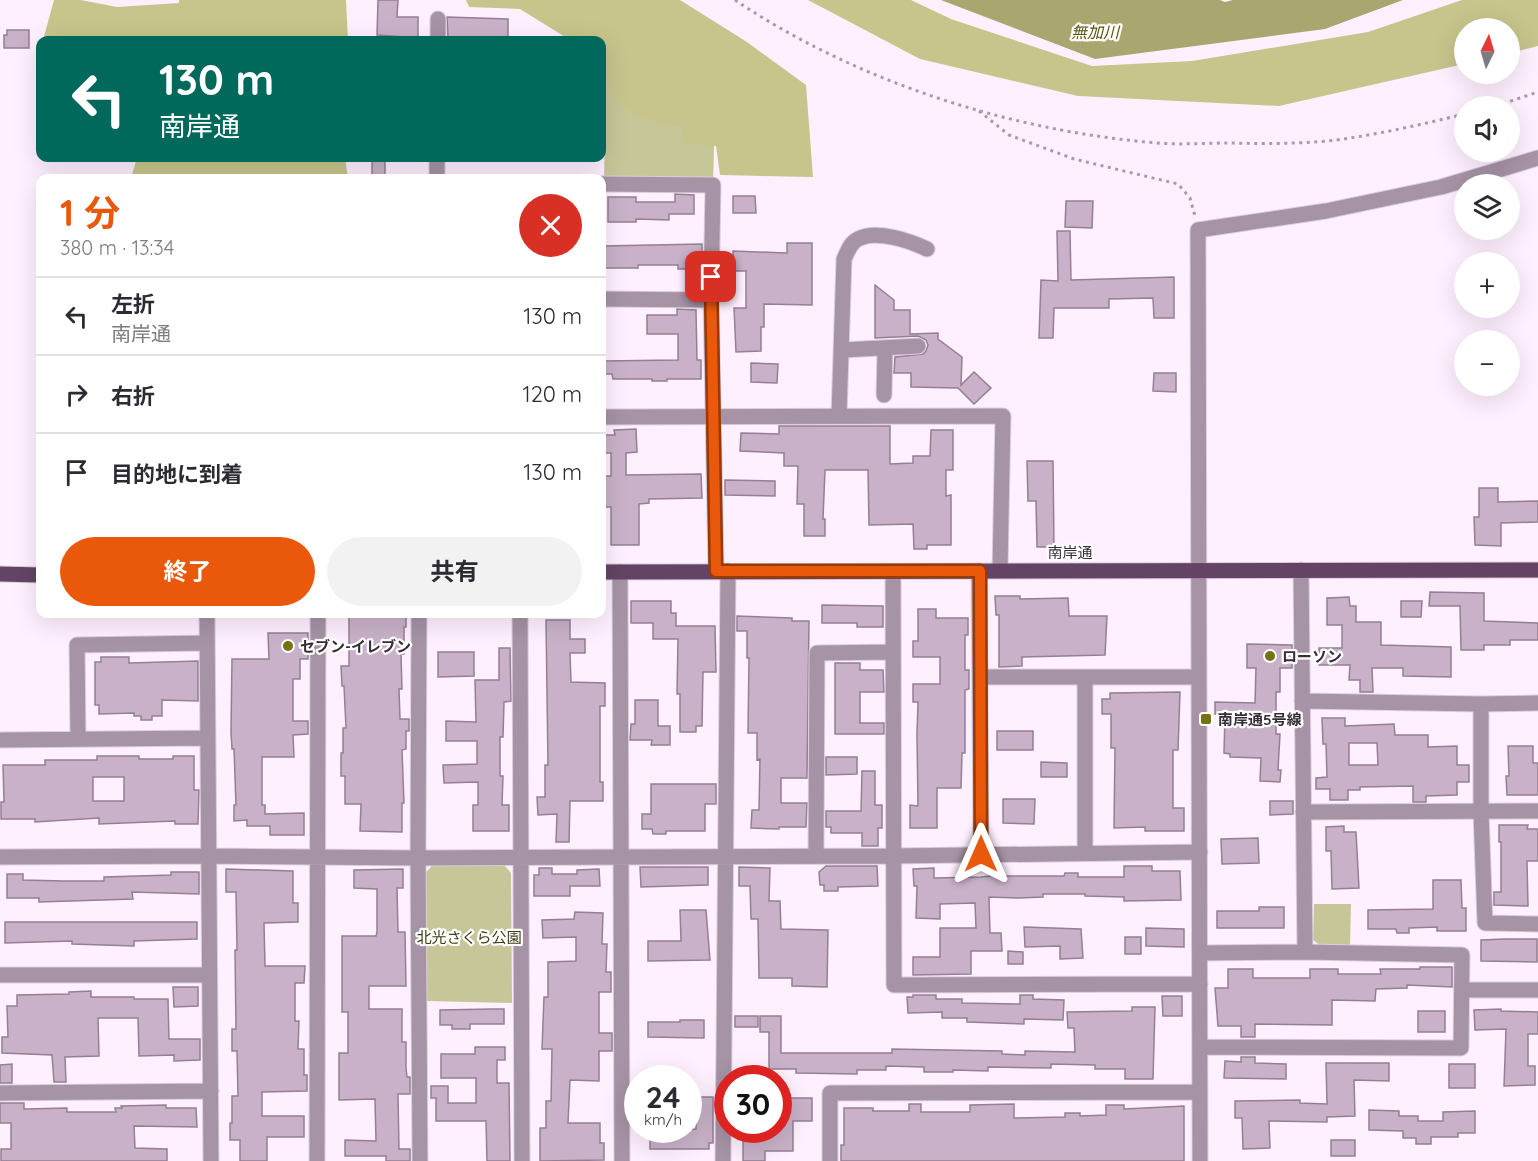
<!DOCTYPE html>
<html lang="ja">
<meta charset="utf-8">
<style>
:root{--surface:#fff;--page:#f2f2f3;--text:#2b2b33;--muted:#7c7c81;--line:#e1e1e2;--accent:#ea580c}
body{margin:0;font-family:Quicksand,"Noto Sans JP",sans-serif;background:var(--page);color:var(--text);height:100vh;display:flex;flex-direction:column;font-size:22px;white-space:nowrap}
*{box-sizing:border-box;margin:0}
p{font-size:20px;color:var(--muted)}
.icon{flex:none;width:33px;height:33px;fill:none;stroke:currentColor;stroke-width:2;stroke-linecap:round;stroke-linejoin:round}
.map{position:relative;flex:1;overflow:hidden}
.side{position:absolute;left:36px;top:174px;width:570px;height:444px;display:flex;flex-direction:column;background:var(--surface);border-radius:12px;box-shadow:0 6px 24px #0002}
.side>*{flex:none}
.banner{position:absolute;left:36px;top:36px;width:570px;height:126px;border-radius:12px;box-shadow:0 6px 24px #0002;background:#00695c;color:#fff;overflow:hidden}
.needle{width:39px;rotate:5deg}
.buttons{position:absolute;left:1454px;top:18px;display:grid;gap:12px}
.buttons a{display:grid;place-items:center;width:66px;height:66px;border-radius:50%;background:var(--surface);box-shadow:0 6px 24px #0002;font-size:30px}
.speed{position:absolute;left:624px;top:1065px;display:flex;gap:12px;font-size:30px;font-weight:700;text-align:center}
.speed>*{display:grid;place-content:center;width:78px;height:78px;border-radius:50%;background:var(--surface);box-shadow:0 6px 24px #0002;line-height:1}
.speed small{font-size:15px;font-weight:400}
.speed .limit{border:9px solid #d22;background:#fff;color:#111}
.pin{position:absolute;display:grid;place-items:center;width:51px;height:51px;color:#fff;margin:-26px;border-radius:12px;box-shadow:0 3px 9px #0006}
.me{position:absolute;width:66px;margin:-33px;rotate:0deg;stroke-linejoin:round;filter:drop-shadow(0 0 4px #0008)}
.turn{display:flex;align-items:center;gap:21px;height:126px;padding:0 24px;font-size:27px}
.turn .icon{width:78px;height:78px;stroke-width:2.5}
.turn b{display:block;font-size:42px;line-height:51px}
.round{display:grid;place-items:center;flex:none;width:63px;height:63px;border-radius:32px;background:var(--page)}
.summary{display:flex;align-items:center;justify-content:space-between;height:102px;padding:0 24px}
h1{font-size:36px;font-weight:700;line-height:45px;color:var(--accent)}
.button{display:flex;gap:12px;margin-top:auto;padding:12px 24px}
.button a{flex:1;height:69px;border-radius:36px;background:var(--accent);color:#fff;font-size:24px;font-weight:700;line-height:69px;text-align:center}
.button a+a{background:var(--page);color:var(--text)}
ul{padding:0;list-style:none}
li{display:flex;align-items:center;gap:18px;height:78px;padding:0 24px;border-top:2px solid var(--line)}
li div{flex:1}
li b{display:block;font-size:22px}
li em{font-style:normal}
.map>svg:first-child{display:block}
.green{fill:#c7c699}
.forest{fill:#c7c58c}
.water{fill:#a9a76f}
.building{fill:#c9b2c9;stroke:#947f94;stroke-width:1.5;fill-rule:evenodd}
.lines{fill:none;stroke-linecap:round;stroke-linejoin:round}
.minor-casing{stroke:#dbcddb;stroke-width:17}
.major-casing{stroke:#dbcddb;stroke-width:17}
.path{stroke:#a89ba8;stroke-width:3;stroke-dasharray:3 4.5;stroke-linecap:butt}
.minor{stroke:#a693a6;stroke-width:15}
.major{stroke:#634464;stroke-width:15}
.route-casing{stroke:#983908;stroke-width:15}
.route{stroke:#ea580c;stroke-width:10}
.poi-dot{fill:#767113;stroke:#fff;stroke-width:2}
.labels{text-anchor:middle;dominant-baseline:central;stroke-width:4.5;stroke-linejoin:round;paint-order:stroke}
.street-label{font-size:15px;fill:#362d36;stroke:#fff}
.poi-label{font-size:15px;font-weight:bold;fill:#362d36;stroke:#fff;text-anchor:start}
.park-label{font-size:15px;fill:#3d3b0e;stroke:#fff}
.water-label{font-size:16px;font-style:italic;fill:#575411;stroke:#fff}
</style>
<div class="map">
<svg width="1538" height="1161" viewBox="0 0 1538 1161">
<rect width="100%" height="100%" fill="#fff0ff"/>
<!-- green -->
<path class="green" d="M606,65l109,50 -2,70 -109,-1z
M434,864l70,1 7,8 1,130 -86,-2v-129z
M1314,904h37l-1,42h-29l-8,-6z"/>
<!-- forest -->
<path class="forest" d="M54,0h27l36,7 62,-4v-3h167l2,40h-305z
M466,0h214l67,42 59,43 7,92 -93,-2 -4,-29 -33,-3v-17l-17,-1 -32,-10 -18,-15 -14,-39v-21h-32l-50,-31 -51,-2z
M808,0h103l40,19 141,47 100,-5 176,-29 94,-32h76v46l-29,7v-25h-45v36l-185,42 -201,-10 -158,-37z
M137,158h208l3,20h-217z"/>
<!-- water -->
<path class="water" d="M941,0h279l5,2 8,-2h170l-78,29 -230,30z"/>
<!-- building -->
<path class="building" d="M378,0h20l-1,17h21v21l-41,-3z
M447,17l61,2v21l-60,-3z
M7,30h22v18h-25v-13h3z
M372,158h13v17h-13z
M675,194l19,1v19h-25v6l-33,-1v3h-28v-25h28v5h39z
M733,196h22l1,17h-23z
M1066,201h27l-1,27 -27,-1z
M1057,231h13l1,49 103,-3v41h-20l-1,-20 -44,1v9h-55l-1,30h-14l2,-58 17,1z
M787,243h25v62l-48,-1v23h-3v24l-25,1 -2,-44h12v-37h-13v-20l54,2z
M702,244v20h-9v5h-15v-4h-40v3h-36v-22z
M875,285l19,15v10h16v24l28,-1v6l24,18 -1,28 13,-13 17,16 -17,16 -16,-16 -47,-1v-14h-17l1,-16 28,-3 3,-3 2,-6 -2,-5 -8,-4 -43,2z
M677,309l19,1 1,50h4v19h-34v2h-15v-2h-39l-1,-5h-10v-13l76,-1v-26h-31v-19h30z
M751,363l27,1 -1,19 -26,-1z
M1154,373h22v19l-23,-1z
M779,426h111v38l23,-1v-7h17l1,-26h22v40h-7v26l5,-1v50h-24v4h-13l-1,-25 -44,1 -1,-55h-43l-2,49h2v17h-21v-32h-7l1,-38h-14v-13l-44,-2 1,-18 38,1z
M636,429l1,23 -11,1v22l75,-1 1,24 -53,1v4l-10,1v41h-28v-38h-9v-31h9v-23h-9v-18h13l-1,-5z
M1027,461h26l1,86h-17l-1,-46h-8z
M725,480l50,1v15l-50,-1z
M1479,488h19v14l40,-1v21l-37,1v23l-26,-1 -1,-28h5z
M1430,592l54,1v28l54,2v17h-28v5h-26v5h-23l-1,-44h-31z
M995,596h25v3l48,-1 1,18h38l-2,39 -83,2v9l-23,1v-52h-3z
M1349,597l1,9h6v16h25v23l70,2v30l-48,-1v-8h-31l1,24h-13v-12h-11l1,-15h-31v-17h23v-23h-15v-27z
M631,601h40v12h5v13h39l1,46h-13l-1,54h-6v6h-16v-38h-3l1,-55h-25v-16h-22z
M1401,601h21l-1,16h-20z
M822,605l61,1v21h-26v-4h-35z
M918,609h18v9h32v17h-3v35h4v19l-4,1v63h-3l-1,35h-24v40h-27v-23l8,1 -1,-72 1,-32h-5v-18h27v-27h-27v-16h5z
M349,614h57v13h-2v27h-3l1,35h-3l1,30h9v12h-3v18l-4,1 2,53h-2v29l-42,-1 1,-27h-16v-28h-4v-23h2v-25h3l-2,-42h-2l-1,-20h8z
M737,616l55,2v3h17l-2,157h-26v25h26l-1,24h-27v2l-28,-1 1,-18h7l1,-51 -3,1v-27h-9l1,-75h-2v-27h-10z
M546,620h24v19h15v14h-15l1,29 34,1v23h-5v76h3v19h-33l-1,41h-13l1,-28 -19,1 -1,-18h8v-32h3z
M268,633h40v26h-8v20h-7v42h15v13l-15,1 1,22h-32v48h3v9l39,-1v22h-34v-9h-23v-6l-13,1v-16h2l-2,-56h-2l-1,-17 1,-73h37z
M1247,644l45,1v23h-12v24h-4v42h4l-2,36h3l-1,12 -20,-1 1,-23 -31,-1v-3l-6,-1 1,-38 -10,-1v-12l40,1 1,-35h-9z
M499,648h11l1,53 -7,1 -1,35h-3v39h3l-1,29h7v26h-36v-26h5v-23l-34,1 -1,-18 34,-1v-23h-31v-20l30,1 -1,-42h24z
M438,652h36v24l-36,1z
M101,657h28v6l69,-2v40l-36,-1v16h-10v4h-11v-4h-7v-3l-35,1v-9h-4v-43h6z
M835,663h25v7h23l1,22h-24v31h24v11h-49z
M1180,692l-2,58h-5v58h11v23h-39v-4l-31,1 1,-80h-4v-34h-9v-15h8v-6z
M635,700h23v26h12v19h-19l1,-5h-22l1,-16h4z
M1322,718h23v8l49,-2 1,11h33v12l29,-1v19h12v17h-12v13l-31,1v6h-13v-16l-53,1v3h-12v10h-18v-11h-14v-11l11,-1 -1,-33h-3zM1349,743h28l1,22h-29z
M997,731h36v19h-36z
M1508,746h25v17h5v32h-31l-1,-19h3z
M97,756h42v3h34v-3h21v34h5l-1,34h-23v-3l-76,3v-6l-64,4v-3h-34v-17h3l-1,-37h42v-5h52zM93,777h31v24h-31z
M826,757h31v17l-31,1z
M1041,762l26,1v14h-26z
M862,771h13v34h7v23h-4v18h-16v-13h-31v-6h-5v-16h35z
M651,784h65v20h-11v27h-39v3h-13l-1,-5h-10v-15h9z
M1003,799h32l-1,25 -31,-1z
M1270,801h23v13l-23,1z
M1499,825h29l-1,4h11v32h-11l1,45 -34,-1v-13h7v-50h-2z
M1344,826v6h12l3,56 -27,1 -1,-38h-5v-24z
M1258,838l1,25 -37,1 -1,-25z
M826,866h51l1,20 -40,1v4h-14v-6h-4l-1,-13z
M1124,866h28v5h28l1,29 -57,1v-4l-39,-1v-2h-42v3l-24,1 -30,-1 1,36h11l1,18h-31v23l-58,1v-18h27v-29h36l-1,-25 -35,1v15l-24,-1 1,-32h-3l-1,-17 21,-1v10l47,-1 9,-1v-3h13v3h61l1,-3h13v4h46z
M640,867h68v18l-67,2z
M739,867l31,1 -1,33h11l1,28 47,1 -1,57 -35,-1v-8h-33l-1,-59h-7l-1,-33h-11z
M539,868h13v6h25v-4l22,-1 1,17h-30v10h-36v-21h5z
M226,869l67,2v32h5v19l-34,1 1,43h40l-1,17h-9v38h4l-1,28h6v26h3v16l-45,1v24h42v21h-37v24h-27v-21h-10v-17h2v-27h6l-1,-45h-5v-22h4l-1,-79h2l-1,-58h-10z
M403,869v19h-6l1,44h7l1,54h-37v23h33v33h4v26l1,9h3v17h-12l1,55h11v12h-24v-5h-41v-16l31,1 -1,-42 -36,1v-47h9v-41h-6v-76h34l1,-4v-43l-23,-1v-18z
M171,872h28v22l-67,-2 1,7 -94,3v-4h-32v-24h16v6l41,1h40v-4l67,-2z
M1433,880h28l1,28h4v23h-29v-4l-28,1v5h-12l-1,-4h-28v-19l65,-1z
M1259,907h25v21h-67v-17h42z
M680,910h26l4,50 -62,1v-20h33z
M575,912l28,1 -1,31h5l-1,28h5v20h-12v41h13v18h-13v30l-29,-1 -2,43h32v20h4v17l-64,1v-33h6v-27h5l1,-52h-10l2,-52h4v-35l28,-1v-24l-33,1 -1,-18 32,-1z
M5,922h192v17l-63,2v5l-62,-2v-3l-67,2z
M1024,927l57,2 2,29 -23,1v-13l-35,1z
M1146,928l38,1v18l-38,-1z
M1125,937h16v17h-16z
M1505,939h32v23l-56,-1v-21z
M1008,951l15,1v12h-15z
M1420,967h32v20l-45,-2v3l-31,1 -1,12 -43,-1v25l-77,-1v13h-14v-11h-23l-3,-38h13v-19h25v9h57v-9h28v5h43l-1,-5h40z
M173,987h25v19l-24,1z
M91,991v6h43v2h34l1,40h31v21l-26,1v-6l-35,1 -1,-38h-40l1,38 -34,1 1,25h-12l-2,-27 -50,-2v-16h6l-1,-31h10v-11l52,-1v-2z
M913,995h23v4h26v4l58,1v-9h13v4l31,1 -1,20 -39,-1v5l-57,-2v-4h-25v-6l-34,1 -1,-16h6z
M1162,996h20v20h-19z
M1132,1007h23l-2,72h-28v-10h-30v-4l-44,-1v4l-63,-1v4l-35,-1v2h-29v-5l-38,-1v4h-29v4l-61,-1v-4h-27v-37h-9v-16h21v37h111v-4l110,2v3l23,1v-4l50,1 -1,-24h-6l-1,-16 65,-1z
M492,1009h12v15h-34v5h-18v-4h-12v-15z
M1501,1009v2l37,1v22h-10v32h7v19l-31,1 2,-57 -31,1 -1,-20z
M1418,1011h27v21h-27z
M735,1016h23v11h-23z
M680,1020h24v18l-56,-1v-15h32z
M475,1047h30v13h-8v23h12l1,78h-23l-1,-40h-50v-23h-5v-12h17v17h28v-25h-35v-24h34z
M1241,1057h14v6l31,1v15l-62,-1 1,-17 16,1z
M1326,1063h63v18l-35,-1 1,36 -28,1v5l-58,-1 1,27 -27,1 -1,-31h-7v-17l65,-1v3l27,1z
M12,1064v19h-12v-18z
M1449,1064h26v24h-26z
M778,1094h12v4h22v23h-19v30h-28v10h-22v-31h35z
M696,1097h17v46h-4v6h-59v-17h32v-2l14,-1z
M0,1103h24v6l43,-1v4h49l-1,-4h7l-1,-2 45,-1v3h30l1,19 -63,-1 1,22 32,1v12h-166v-12h10v-26h-11z
M909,1104h12v8h49v-7l44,-1v14l51,-1v-4h15v3l26,-1v-10h18v4l60,-3v55h-343v-16h3v-37h29v3h36z
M1369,1110l30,1v5h19v5h25v-9l32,-1v22h-17v4h-27v7h-15v-6h-13v-7l-34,-1z
M1331,1140h24v16h-24z"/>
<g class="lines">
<defs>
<path id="minor" d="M438,19v21
M437,178v-20
M602,184l111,1 -2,115 5,271
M602,299l109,1
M842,350l76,-4
M884,395l1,-47
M839,416l5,-157c4,-8 6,-16 14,-20 18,-10 52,2 69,10
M602,417l401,-1 -3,154
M1301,570l4,382
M979,571l2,283
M620,572l2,589
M893,572l1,413 306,-1
M207,614l4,547
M419,614l-1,244 2,303
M520,614l2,547
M980,677h219
M1302,701l179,3 57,-1
M1481,704v108l4,111 53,1
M78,739l-1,-94 130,-2
M0,740l208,-2
M1303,812l235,-1
M1085,853v-176
M816,856l1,-203 76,-1
M0,857l209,-1 209,2 475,-2 307,-4
M1200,953l105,-1 157,3 -1,93 -260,-1
M0,975h209
M1462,990h76
M0,1093l211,-2
M317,1161l1,-547
M723,1161l5,-590
M830,1161v-68l370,-1
M1200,1161l-2,-931 128,-19 115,-24 97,-29"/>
<path id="major" d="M602,572l936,-2
M0,574l40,1"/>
</defs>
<!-- minor casing -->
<use href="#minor" class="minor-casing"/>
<!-- major casing -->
<use href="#major" class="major-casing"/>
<!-- path -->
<path class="path" d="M735,0c122,82 276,131 422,143 24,2 49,0 73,0 37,1 77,1 114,-4 40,-6 80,-15 120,-25
M1496,106l42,-14
M979,111l30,24 65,24 104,25 12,14 5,18"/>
<!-- minor -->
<use href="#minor" class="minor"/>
<!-- major -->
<use href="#major" class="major"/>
</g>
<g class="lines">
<defs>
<path id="route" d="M711,277l5,294h264l1,283"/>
</defs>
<!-- route casing -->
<use href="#route" class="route-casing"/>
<!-- route -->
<use href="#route" class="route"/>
</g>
<!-- markers -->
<g class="poi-dot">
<circle cx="288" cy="646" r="6"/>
<circle cx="1270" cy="656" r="6"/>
<rect x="1200" y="713" width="12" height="12" rx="3"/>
</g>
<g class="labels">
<!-- street labels -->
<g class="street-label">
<text x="1070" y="552">南岸通</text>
</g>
<!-- poi labels -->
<g class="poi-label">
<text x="300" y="646">セブン-イレブン</text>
<text x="1282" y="656">ローソン</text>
<text x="1218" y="719">南岸通5号線</text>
</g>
<!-- park labels -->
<g class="park-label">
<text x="469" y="937">北光さくら公園</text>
</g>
<!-- water labels -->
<g class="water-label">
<text x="1095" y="32">無加川</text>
</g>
</g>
</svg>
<div class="buttons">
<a><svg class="needle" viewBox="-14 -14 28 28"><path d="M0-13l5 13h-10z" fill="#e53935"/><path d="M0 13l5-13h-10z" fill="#7c7c81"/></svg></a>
<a><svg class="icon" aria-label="sound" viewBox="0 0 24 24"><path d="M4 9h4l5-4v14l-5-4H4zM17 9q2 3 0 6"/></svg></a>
<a><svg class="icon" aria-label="layers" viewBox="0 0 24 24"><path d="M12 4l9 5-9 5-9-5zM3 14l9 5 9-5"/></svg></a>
<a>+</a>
<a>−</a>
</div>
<div class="speed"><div>24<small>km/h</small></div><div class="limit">30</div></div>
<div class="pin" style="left:711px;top:277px;background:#d93025"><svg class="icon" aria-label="arrive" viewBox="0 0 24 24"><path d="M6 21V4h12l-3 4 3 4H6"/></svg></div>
<svg class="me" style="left:981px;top:854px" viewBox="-20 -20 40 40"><path d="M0-17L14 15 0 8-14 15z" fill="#ea580c" stroke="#fff" stroke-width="4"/></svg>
<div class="banner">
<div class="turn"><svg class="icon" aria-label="left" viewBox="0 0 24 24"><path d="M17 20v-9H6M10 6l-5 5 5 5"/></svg><div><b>130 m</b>南岸通</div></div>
</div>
<section class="side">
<div class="summary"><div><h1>1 分</h1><p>380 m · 13:34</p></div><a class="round" style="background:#d93025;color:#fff"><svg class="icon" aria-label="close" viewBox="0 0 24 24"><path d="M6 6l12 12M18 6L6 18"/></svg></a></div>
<ul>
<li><svg class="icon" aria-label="left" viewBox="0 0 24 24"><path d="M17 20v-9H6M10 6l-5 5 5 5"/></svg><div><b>左折</b><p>南岸通</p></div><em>130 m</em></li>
<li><svg class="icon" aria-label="right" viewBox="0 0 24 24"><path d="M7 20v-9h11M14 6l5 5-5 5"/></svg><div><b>右折</b></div><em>120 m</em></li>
<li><svg class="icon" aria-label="arrive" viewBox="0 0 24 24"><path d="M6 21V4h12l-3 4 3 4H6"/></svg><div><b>目的地に到着</b></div><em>130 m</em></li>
</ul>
<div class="button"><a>終了</a><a>共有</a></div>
</section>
</div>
